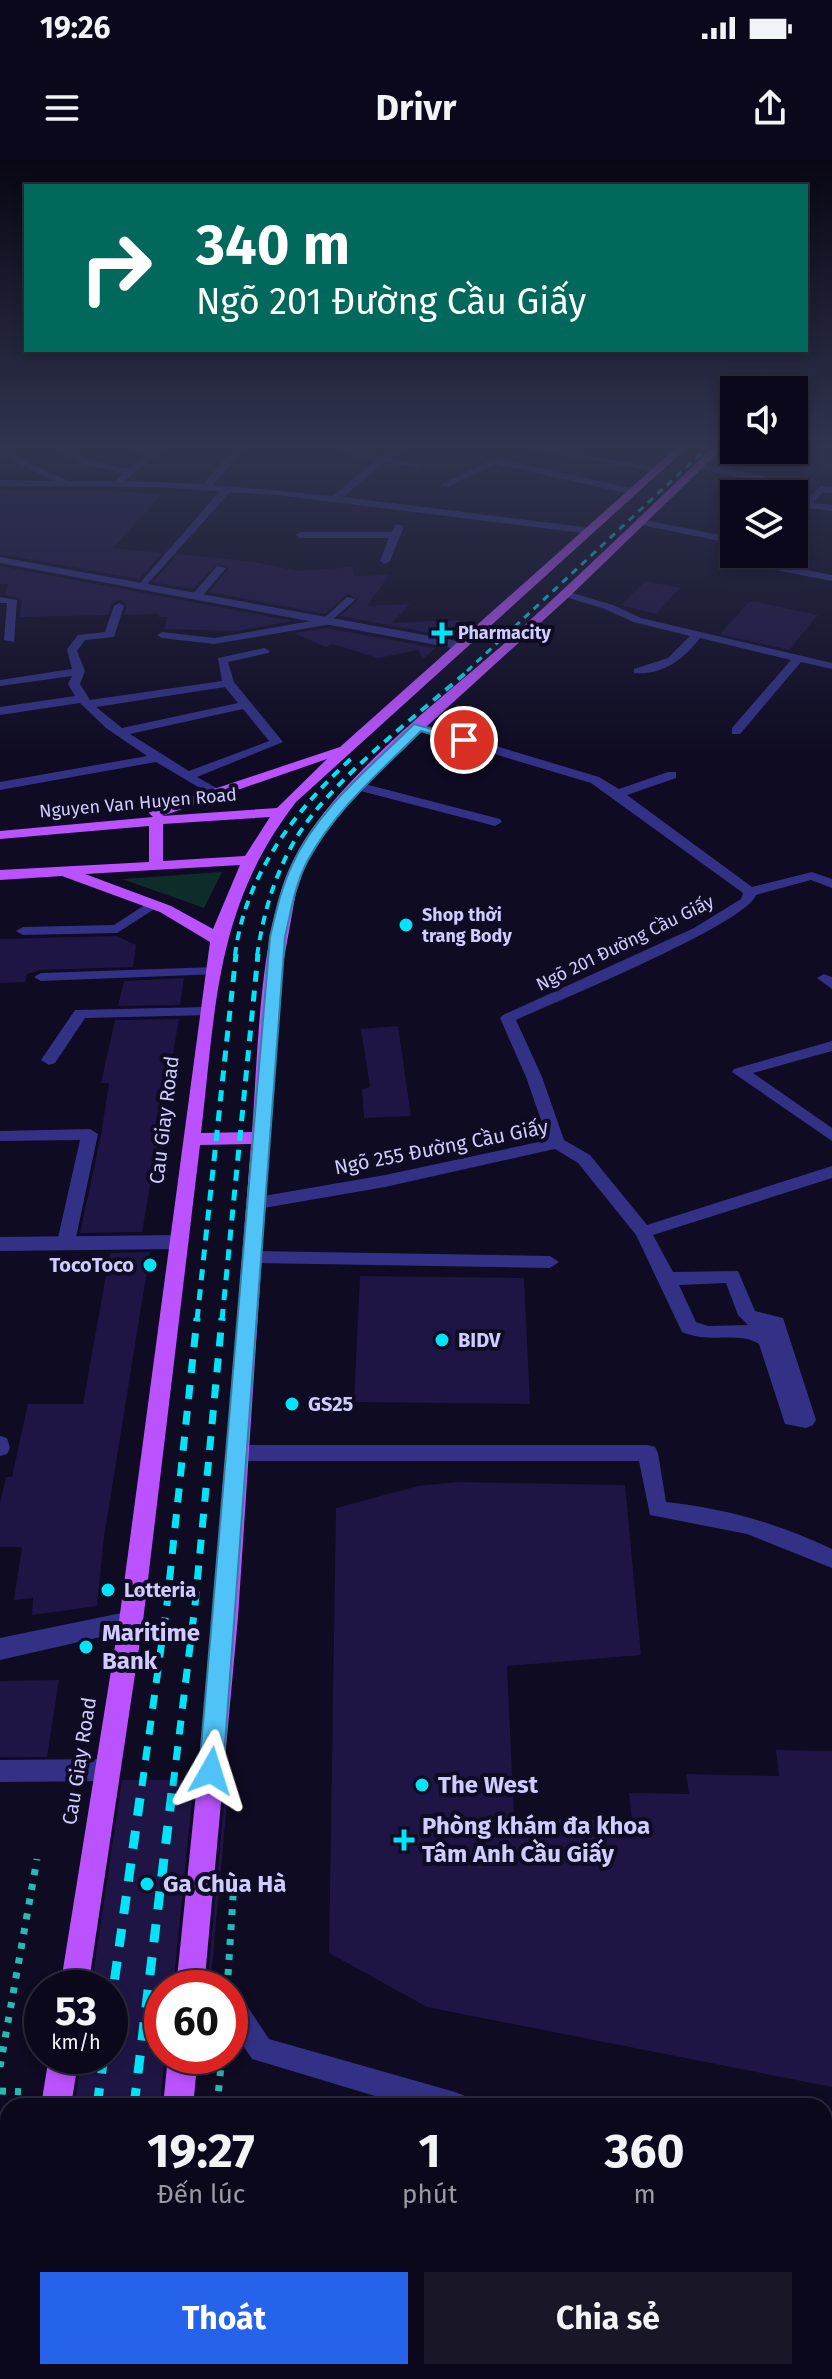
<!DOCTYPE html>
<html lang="vi">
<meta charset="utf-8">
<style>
:root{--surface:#0a081a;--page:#181627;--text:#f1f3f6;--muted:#999aa2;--line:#2a2939;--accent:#2563eb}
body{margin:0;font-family:"Fira Sans",sans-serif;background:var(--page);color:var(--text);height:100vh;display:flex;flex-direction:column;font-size:30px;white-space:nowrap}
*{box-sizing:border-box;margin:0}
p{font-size:26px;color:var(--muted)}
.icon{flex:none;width:44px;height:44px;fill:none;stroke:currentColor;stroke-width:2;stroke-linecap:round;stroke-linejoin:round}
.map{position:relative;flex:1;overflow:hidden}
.side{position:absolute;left:0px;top:1938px;width:832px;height:282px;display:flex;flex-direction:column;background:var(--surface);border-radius:24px 24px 0 0;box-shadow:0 4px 12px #0003,0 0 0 2px var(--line)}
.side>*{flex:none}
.hud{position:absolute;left:24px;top:24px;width:784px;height:168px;border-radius:0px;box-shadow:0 4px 12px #0003,0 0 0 2px var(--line);background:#00695c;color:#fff;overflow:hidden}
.tools{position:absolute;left:720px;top:216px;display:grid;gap:16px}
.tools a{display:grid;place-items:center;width:88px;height:88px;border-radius:0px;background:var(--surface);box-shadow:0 4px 12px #0003,0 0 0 2px var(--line);font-size:40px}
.speed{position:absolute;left:24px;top:1810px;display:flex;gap:16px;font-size:40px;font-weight:700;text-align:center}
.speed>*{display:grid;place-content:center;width:104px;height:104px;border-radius:50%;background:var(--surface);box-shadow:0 4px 12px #0003,0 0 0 2px var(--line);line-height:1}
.speed small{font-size:20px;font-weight:400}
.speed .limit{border:12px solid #d22;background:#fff;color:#111}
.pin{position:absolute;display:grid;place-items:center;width:68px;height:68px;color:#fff;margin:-34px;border:4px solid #fff;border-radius:50%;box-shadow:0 2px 8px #0007}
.me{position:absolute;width:88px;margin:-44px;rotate:6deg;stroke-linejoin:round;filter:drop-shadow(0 0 6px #0008)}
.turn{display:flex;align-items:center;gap:28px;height:168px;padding:0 40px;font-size:36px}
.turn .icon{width:104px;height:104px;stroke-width:2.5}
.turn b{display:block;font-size:56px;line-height:68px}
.eta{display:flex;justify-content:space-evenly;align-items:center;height:136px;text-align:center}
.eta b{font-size:48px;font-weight:700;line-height:56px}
.primary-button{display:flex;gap:16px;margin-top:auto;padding:16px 40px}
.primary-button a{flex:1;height:92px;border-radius:0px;background:var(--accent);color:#fff;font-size:32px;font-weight:700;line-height:92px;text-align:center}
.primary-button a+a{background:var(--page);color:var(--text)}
.status{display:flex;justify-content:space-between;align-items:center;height:56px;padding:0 40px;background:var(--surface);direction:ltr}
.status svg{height:22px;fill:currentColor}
header{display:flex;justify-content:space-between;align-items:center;height:104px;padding:0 40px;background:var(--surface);font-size:36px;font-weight:700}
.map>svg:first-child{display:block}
.green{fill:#0d2c2a}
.building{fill:#1e1545}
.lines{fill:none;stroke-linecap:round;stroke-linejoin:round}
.path{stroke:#22bdb0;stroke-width:7;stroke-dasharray:6 9;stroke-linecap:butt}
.service{fill:#323186;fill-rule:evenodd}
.minor{fill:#323186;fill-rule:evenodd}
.primary{fill:#ba53ff;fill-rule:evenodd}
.rail-far4{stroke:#00e4f7;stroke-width:3;stroke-dasharray:7 6;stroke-linecap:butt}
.rail-far3{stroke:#00e4f7;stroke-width:4;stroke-dasharray:9 7;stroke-linecap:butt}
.rail-far2{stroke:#00e4f7;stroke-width:5;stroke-dasharray:11 9;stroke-linecap:butt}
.rail-far1{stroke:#00e4f7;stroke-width:7;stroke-dasharray:14 12;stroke-linecap:butt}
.rail{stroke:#00e4f7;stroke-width:9;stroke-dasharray:18 15;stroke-linecap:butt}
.route{fill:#4fc3f7;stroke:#337fa1;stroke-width:2}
.poi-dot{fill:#00e4f7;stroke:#0e0b22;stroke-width:3}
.labels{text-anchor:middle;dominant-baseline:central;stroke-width:8;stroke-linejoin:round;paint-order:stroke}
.far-poi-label{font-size:18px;font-weight:bold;fill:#d0ccff;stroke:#0e0b22;text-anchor:start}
.far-street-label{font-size:18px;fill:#d0ccff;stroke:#0e0b22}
.street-label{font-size:20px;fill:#d0ccff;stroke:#0e0b22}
.poi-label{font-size:20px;font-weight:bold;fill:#d0ccff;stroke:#0e0b22;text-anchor:start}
.near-poi-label{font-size:24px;font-weight:bold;fill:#d0ccff;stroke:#0e0b22;text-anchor:start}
</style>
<div class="status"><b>19:26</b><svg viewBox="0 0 49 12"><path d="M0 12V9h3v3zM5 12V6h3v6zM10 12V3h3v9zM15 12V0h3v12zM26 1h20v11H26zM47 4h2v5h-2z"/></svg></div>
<header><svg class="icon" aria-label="menu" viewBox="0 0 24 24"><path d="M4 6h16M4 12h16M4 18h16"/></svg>Drivr<svg class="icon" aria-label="share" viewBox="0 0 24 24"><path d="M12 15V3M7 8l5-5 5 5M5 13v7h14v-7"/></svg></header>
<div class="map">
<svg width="832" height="2219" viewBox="0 0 832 2219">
<rect width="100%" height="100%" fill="#0e0b22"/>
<!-- green -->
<path class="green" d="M222,712l-18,36 -82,-29 99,-7z"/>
<!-- building -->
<path class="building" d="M0,329l96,1 66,4 -49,54 49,5 -23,26 -139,-25z
M178,394l76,8 43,9 56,-4 2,9 34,-1 -22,31 43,-2 -19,19 70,-3 -15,16 -106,-20 19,-17 -11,-5 -23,20 -116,-22 20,-24 -11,-5 -25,26 -40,-7z
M0,406l293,55 -56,10 -73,-2 3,-12h-8v-3l-35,1 3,-10 -6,-5 -9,3 -4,12 -89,2 3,-16 -4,-4 -14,-2 4,-11h-8z
M645,421l35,7 -24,26 -35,-9z
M749,442h7l62,13 -29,35 -69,-16z
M326,468h1l108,20 -12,11 -5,-9 -40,8 -46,-14 -6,3 -32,-14z
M117,776l19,9 -3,22 -92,3 -14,4 -2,8 -25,1v-44z
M184,818l-4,27 -62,1 6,-25z
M179,859l-37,213 -62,1 21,-98 8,-52h-8l14,-63z
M398,866l13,90 -47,2 -2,-29 8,-2 -9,-58z
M150,1092l-46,285 -7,69 -65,9 1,-17 -19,2 8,-53h-22v-44l6,-26h6l16,-73h55l27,-151z
M360,1116l164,2 6,126 -176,-2z
M457,1322l168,3 16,170 -134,11 7,152 118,3 -3,-28 60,1 -3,-20 93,2 -3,-26 56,1v336l-405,-80 -98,-54 7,-445 82,-22z
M59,1520l-12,77h-47v-76z
M122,1620h72l-21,208h-11v68h3l-5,50h-86l8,-50h28v-68h-19z
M226,1621h3l-19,207h-3z"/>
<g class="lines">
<!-- path -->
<path class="path" d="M228,1815l6,-94
M0,1907l37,-208
M0,1931l27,1
M217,1946l5,-50
M193,2212v7"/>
<!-- service -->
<path class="service" d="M52,286h11l25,14 40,9 18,-14 -17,-9h12l10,5 6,-5h10l-43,35 79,3 34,-38h9l-33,39 120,11 43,-36 -35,-7 4,-7h10l-4,4 30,6 18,-10h11l-19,12 26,6v4l-33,-6 -41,35 248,31 5,3 -5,3 -314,-39 -47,-3 -87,97 -5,-3 1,-2 81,-93 -65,-4 -155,-1v-6l55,1 -55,-26v-6l68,32h48l7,-8 -41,-9z
M518,286h21l124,23 -5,3z
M495,298l139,31 5,3 -5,3 -138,-31 -48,23 -8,-2z
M698,303l64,13 5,3 -5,3 -67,-14z
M821,326l11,1v6l-9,-1 -10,11 19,2v6l-24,-3 -14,12v-9z
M640,359l94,19v6l-97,-20 -2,-2z
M396,364l8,2 -14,35 -5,3 -5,-3 9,-23h-88l-5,-3 5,-3h91z
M734,392l8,2 -3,3 93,18v6l-104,-20 -1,-2z
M217,406l9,2 -26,31h-8v-4z
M566,431l47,14 28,13 191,45v6l-31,-7 -61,72h-8v-6l59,-68 -91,-22c-16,21 -38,38 -66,35v-4l34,-11 22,-22 -57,-14 -28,-13 -43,-13v-4z
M0,437l17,3 -3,42 -10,-2 3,-37h-7z
M347,437l9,2 -30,26 -112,19 -52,-6 -5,-3 5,-3 52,6 109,-19z
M119,443l5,3 -10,31 -29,3 -8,11 8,20 -5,13 10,16 132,-19 -4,-23 46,-10 6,3 -2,2 -40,9 6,20 49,60 -86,35 23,13v6l-5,1 -59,-35 -156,28v-8l147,-26 -41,-28 -26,-25 -80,12v-8l75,-11 -7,-12 4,-8 -72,10v-6l72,-11 -5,-20 11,-14 27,-3 9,-26zM225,527l13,16 -116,25 -26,-21zM243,549l26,32 -80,30 -59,-37z
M414,564h8l177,53 20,12 49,-17h8v6l-49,17 125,92 60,-15 20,7v9l-21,-8 -55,15c-10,29 -201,107 -240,125l26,57 22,63 26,15 57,70 185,-59v12l-179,57 20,37 65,-1 17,40 28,7 33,102 -3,5 -7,3 -21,-4 -26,-80c-20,-13 -50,0 -77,-12l-46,-97 -58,-72 -23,-14 -170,38 -127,22 -9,-6 9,-6 127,-22 163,-35 -22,-63 -26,-59 3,-3 191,-87 47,-29 2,-6 -152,-110 -177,-53zM726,1123l12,32 10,10 -40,1 -12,-4 -17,-37z
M357,622l143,37 2,3 -7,4 -142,-37 -2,-3z
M151,741l5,1v6l-39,25 -94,2 -7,-4 7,-4 91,-2z
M215,807l5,1v6l-179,7 -7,-4 7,-4z
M824,814l8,3v12l-15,-11z
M207,847l8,5 -3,3 -127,3 -30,45 -6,2 -8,-5 34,-50z
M832,881v10l-79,22 79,55v13l-100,-69 2,-3z
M90,969l8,5 -23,108 -9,6 -9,-6 23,-102 -80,1v-10z
M254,1091l296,5 9,6 -9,6 -296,-5 -9,-6z
M0,1276l7,2 3,10 -3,6 -7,2z
M238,1285h410l7,2 3,6 8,49c58,6 114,22 166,47v19l-85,-34 -97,-19 -11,-54h-401l-7,-2 -3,-6 3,-6z
M108,1599l8,3 4,8 -4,8 -8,3 -108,1v-22z
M230,1830l9,4 30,45 186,53 10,4 4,10h-61l-156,-47 -22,-33z
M824,2041l8,2v28l-8,-2z
M683,2212h30l-1,7h-30z"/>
<!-- minor -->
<path class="minor" d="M0,397l463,85 6,4 -6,4 -463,-87z
M179,1075l10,7 -10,7 -179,2v-14z
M131,1451l9,3 3,7 -3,7 -140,32v-22z"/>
<!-- primary -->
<path class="primary" d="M678,286h11l-393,356c-81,105 -80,204 -95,331l51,-1c6,-78 7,-199 40,-269 37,-79 148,-163 214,-221 71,-64 139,-130 208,-196h11l-155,150 -178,162 -54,56 -31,47 -11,31 -16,89 -42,636 -34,371h-28l38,-371 37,-473 -51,1 -57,476 -55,367h-28l59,-367 91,-679 -50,-30 -98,-36 -62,4v-10l149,-8v-36l-149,13v-8l153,-14 -4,-4 2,-3 189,-63zM327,599l-50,49 -115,8zM270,657l-25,39 -82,5v-37zM240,705l-27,64 -42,-23 -86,-32z
M49,1896h30l-8,50h-30z
M168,1896h30l-5,50h-30z
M8,2198v14h24l-2,7h-30l3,-19z
M135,2212h34l-1,7h-34z"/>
<!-- rail-far4 -->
<path class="rail-far4" d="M467,511l242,-225"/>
<!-- rail-far3 -->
<path class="rail-far3" d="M235,796c9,-80 61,-147 118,-199
M257,796c6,-41 17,-80 38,-116 35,-60 122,-124 175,-171"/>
<!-- rail-far2 -->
<path class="rail-far2" d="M197,1160l39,-366
M222,1160l36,-366"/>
<!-- rail-far1 -->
<path class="rail-far1" d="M142,1626l25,-182 30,-286
M173,1626l22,-181 27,-287"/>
<!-- rail -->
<path class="rail" d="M110,1852l32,-228
M97,1946l7,-50
M134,1946l39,-322
M58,2219l1,-7
M101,2219l1,-7"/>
</g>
<!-- sky -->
<linearGradient id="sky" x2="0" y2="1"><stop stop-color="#080613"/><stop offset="0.48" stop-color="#30344f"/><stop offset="1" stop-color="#30344f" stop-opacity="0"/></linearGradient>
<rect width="832" height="597" fill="url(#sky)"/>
<!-- route -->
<path class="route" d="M414,564l56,16 -6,4 -43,-13c-41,41 -85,78 -113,129 -13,24 -17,51 -23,77l-62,834 -4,8 -8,3 -9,-3 -3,-8 71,-834c6,-25 11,-49 22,-72 26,-57 79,-98 122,-141z"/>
<!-- markers -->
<g class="poi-dot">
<path d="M438 461h8v8h8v8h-8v8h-8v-8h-8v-8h8z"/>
<circle cx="406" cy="765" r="8"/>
<circle cx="150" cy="1105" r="8"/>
<circle cx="442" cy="1180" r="8"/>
<circle cx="292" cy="1244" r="8"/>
<circle cx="108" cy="1430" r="8"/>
<circle cx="86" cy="1487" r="8"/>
<circle cx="422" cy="1625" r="8"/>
<path d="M400 1668h8v8h8v8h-8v8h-8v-8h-8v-8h8z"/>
<circle cx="147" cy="1724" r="8"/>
</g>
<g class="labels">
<!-- far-poi labels -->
<g class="far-poi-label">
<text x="458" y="473">Pharmacity</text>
<text x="422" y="755">Shop thời<tspan x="422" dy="21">trang Body</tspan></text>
</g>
<!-- far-street labels -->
<g class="far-street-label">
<text transform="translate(138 643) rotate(-5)">Nguyen Van Huyen Road</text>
<text transform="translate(625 783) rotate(-26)">Ngõ 201 Đường Cầu Giấy</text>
</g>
<!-- street labels -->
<g class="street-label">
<text transform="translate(164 960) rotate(-83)">Cau Giay Road</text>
<text transform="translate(441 987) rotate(-11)">Ngõ 255 Đường Cầu Giấy</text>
<text transform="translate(79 1601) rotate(-81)">Cau Giay Road</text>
</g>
<!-- poi labels -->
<g class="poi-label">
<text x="134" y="1105" text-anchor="end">TocoToco</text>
<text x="458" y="1180">BIDV</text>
<text x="308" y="1244">GS25</text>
<text x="124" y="1430">Lotteria</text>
</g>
<!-- near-poi labels -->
<g class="near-poi-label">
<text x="102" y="1473">Maritime<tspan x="102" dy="28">Bank</tspan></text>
<text x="438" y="1625">The West</text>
<text x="422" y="1666">Phòng khám đa khoa<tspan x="422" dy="28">Tâm Anh Cầu Giấy</tspan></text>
<text x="163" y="1724">Ga Chùa Hà</text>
</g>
</g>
</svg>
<div class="tools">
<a><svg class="icon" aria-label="sound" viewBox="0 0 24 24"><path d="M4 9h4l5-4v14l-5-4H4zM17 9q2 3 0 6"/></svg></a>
<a><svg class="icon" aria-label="layers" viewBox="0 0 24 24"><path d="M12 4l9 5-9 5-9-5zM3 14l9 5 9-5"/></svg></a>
</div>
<div class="speed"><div>53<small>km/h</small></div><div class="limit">60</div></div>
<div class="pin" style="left:464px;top:580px;background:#d93025"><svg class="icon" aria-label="arrive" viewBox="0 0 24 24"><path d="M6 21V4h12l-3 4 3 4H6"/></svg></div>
<svg class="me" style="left:211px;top:1611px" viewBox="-20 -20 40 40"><path d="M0-17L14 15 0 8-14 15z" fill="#4fc3f7" stroke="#fff" stroke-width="4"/></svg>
<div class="hud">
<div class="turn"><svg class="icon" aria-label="right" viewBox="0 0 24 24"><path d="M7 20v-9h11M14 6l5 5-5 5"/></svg><div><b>340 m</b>Ngõ 201 Đường Cầu Giấy</div></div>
</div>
<section class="side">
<div class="eta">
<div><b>19:27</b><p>Đến lúc</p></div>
<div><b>1</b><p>phút</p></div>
<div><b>360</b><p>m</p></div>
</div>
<div class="primary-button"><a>Thoát</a><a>Chia sẻ</a></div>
</section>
</div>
